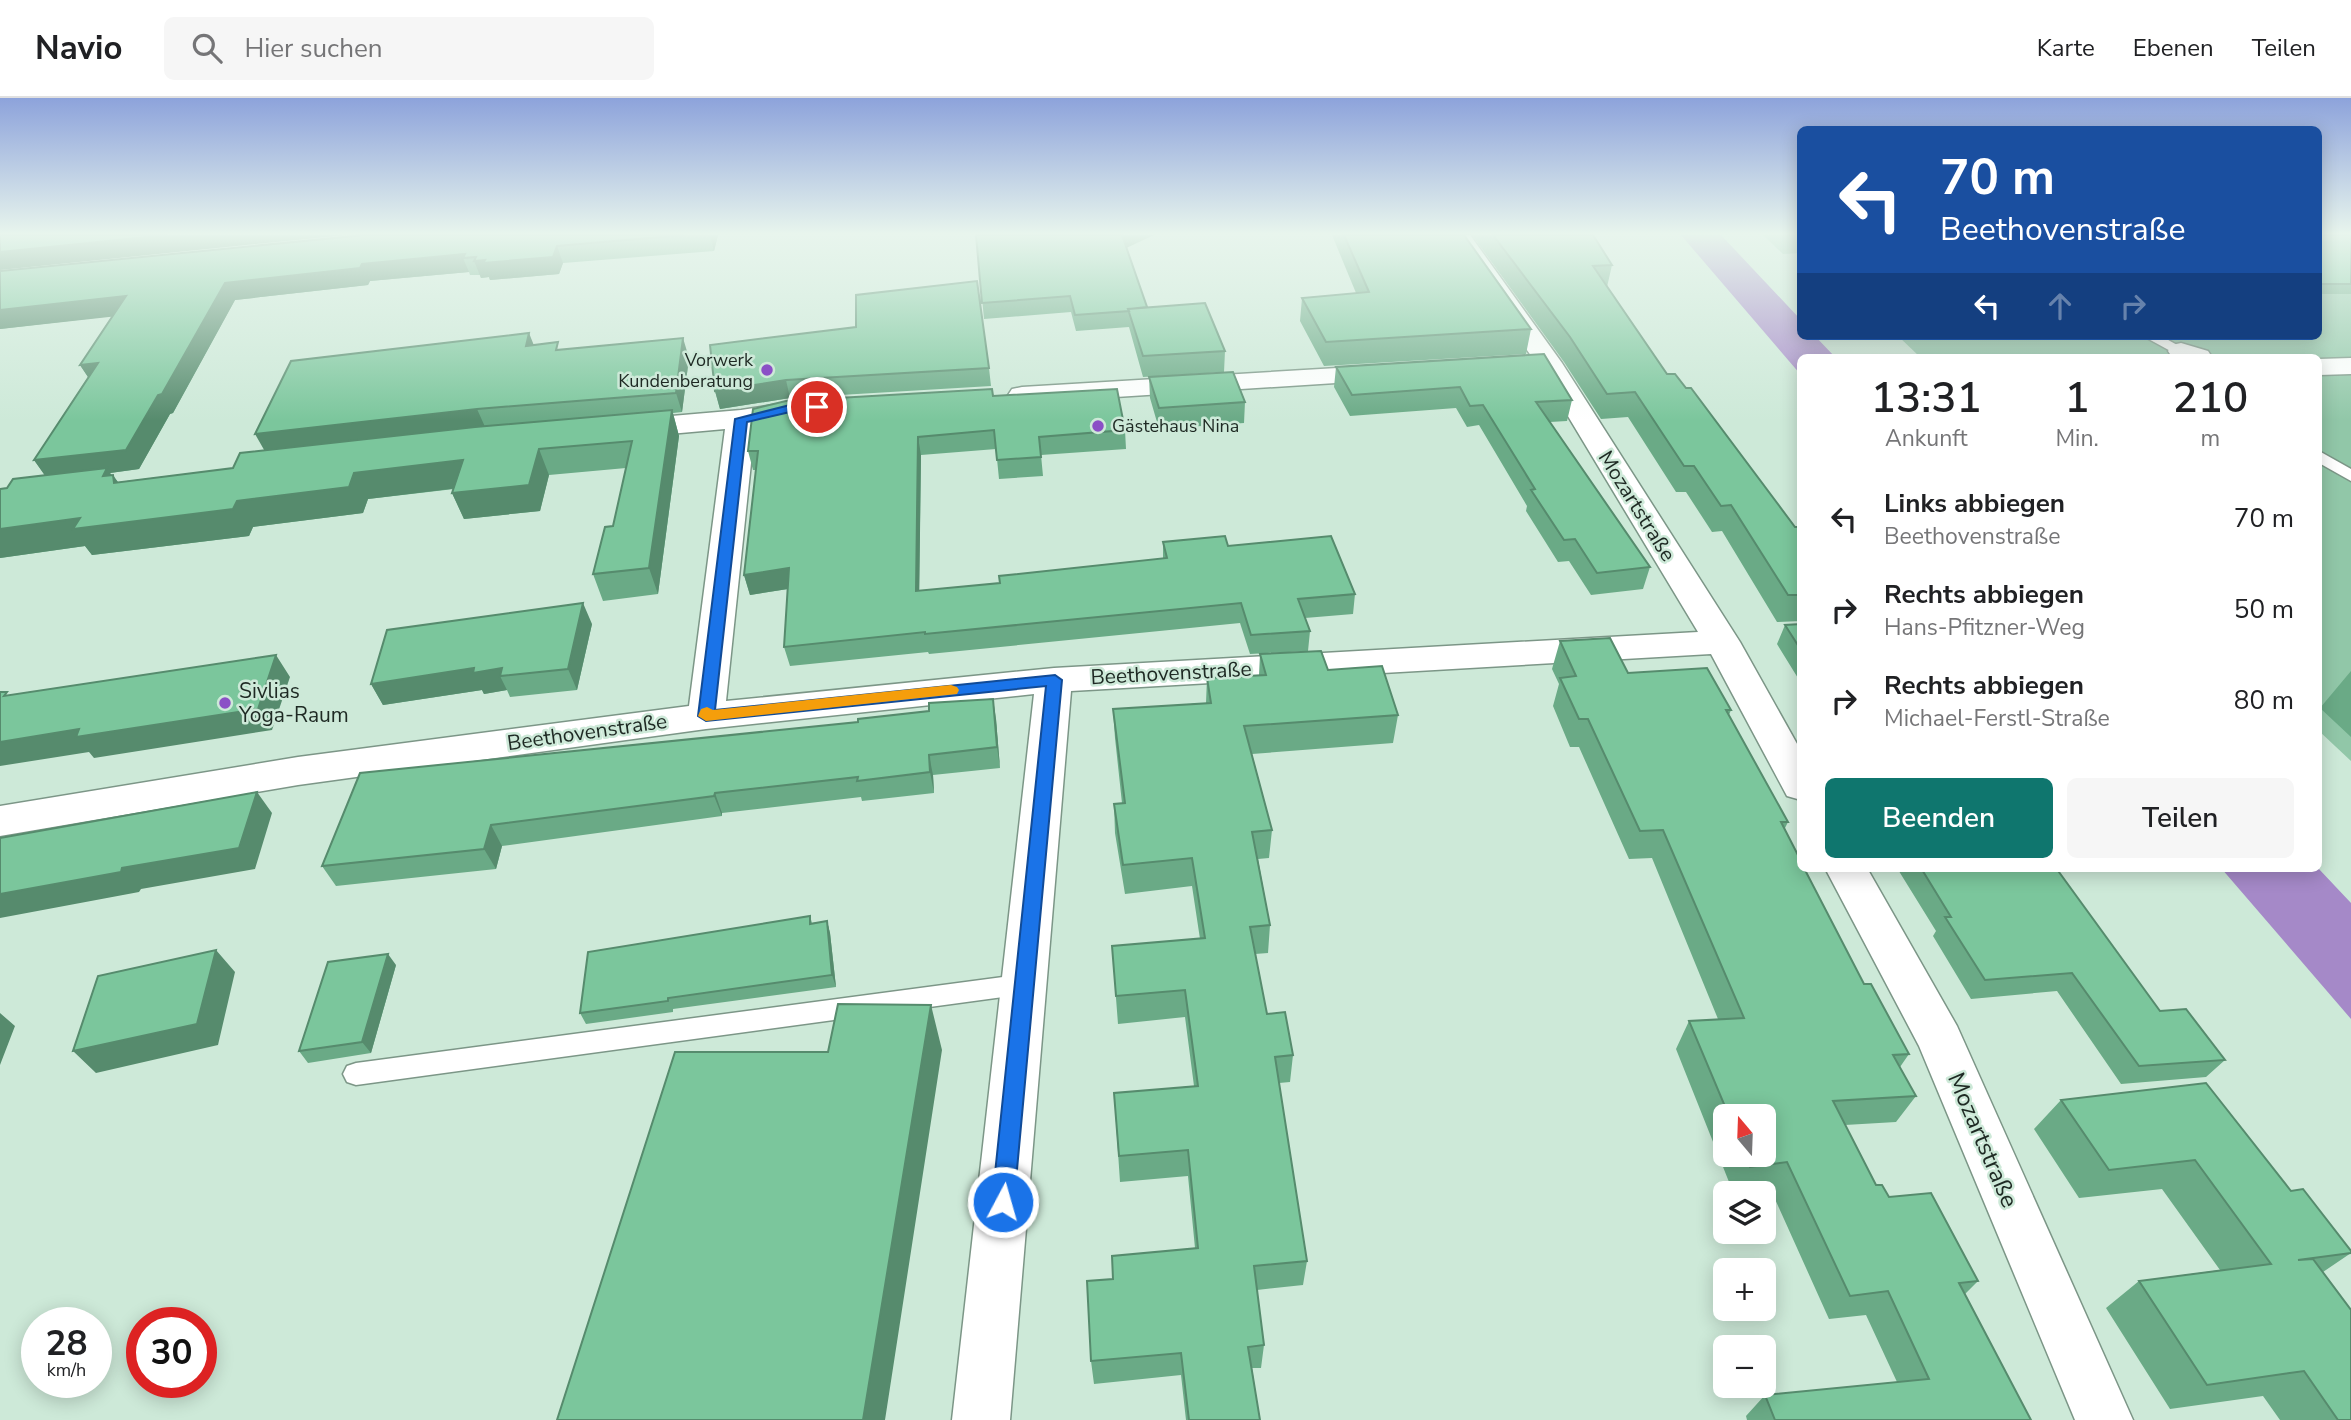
<!DOCTYPE html>
<html lang="de">
<meta charset="utf-8">
<style>
:root{--surface:#fff;--page:#f6f6f6;--text:#202124;--muted:#757577;--line:#e0e0e0;--accent:#0f766e}
body{margin:0;font-family:"Nunito Sans",sans-serif;background:var(--page);color:var(--text);height:100vh;display:flex;flex-direction:column;font-size:26px;white-space:nowrap}
*{box-sizing:border-box;margin:0}
p{font-size:23px;color:var(--muted)}
.icon{flex:none;width:38px;height:38px;fill:none;stroke:currentColor;stroke-width:2;stroke-linecap:round;stroke-linejoin:round}
.map{position:relative;flex:1;overflow:hidden}
.drawer{position:absolute;left:1797px;top:256px;width:525px;height:518px;display:flex;flex-direction:column;background:var(--surface);border-radius:10px;box-shadow:0 4px 18px #0003}
.drawer>*{flex:none}
.guide{position:absolute;left:1797px;top:28px;width:525px;height:214px;border-radius:10px;box-shadow:0 4px 18px #0003;background:#1a4fa0;color:#fff;overflow:hidden}
.needle{width:46px;rotate:341deg}
.controls{position:absolute;left:1713px;top:1006px;display:grid;gap:14px}
.controls a{display:grid;place-items:center;width:63px;height:63px;border-radius:10px;background:var(--surface);box-shadow:0 4px 18px #0003;font-size:35px}
.speed{position:absolute;left:21px;top:1209px;display:flex;gap:14px;font-size:35px;font-weight:700;text-align:center}
.speed>*{display:grid;place-content:center;width:91px;height:91px;border-radius:50%;background:var(--surface);box-shadow:0 4px 18px #0003;line-height:1}
.speed small{font-size:18px;font-weight:400}
.speed .limit{border:10px solid #d22;background:#fff;color:#111}
.pin{position:absolute;display:grid;place-items:center;width:60px;height:60px;color:#fff;margin:-30px;border:4px solid #fff;border-radius:50%;box-shadow:0 2px 7px #0007}
.me{position:absolute;width:77px;margin:-38px;rotate:6deg;stroke-linejoin:round;filter:drop-shadow(0 0 5px #0008)}
.turn{display:flex;align-items:center;gap:24px;height:147px;padding:0 28px;font-size:32px}
.turn .icon{width:91px;height:91px;stroke-width:2.5}
.turn b{display:block;font-size:49px;line-height:60px}
.lanes{display:flex;align-items:center;height:66px;padding:0 28px;background:#0003;justify-content:center;gap:35px;direction:ltr}
.lanes .off{opacity:.35}
.eta{display:flex;justify-content:space-evenly;align-items:center;height:119px;text-align:center}
.eta b{font-size:42px;font-weight:600;line-height:49px}
.primary-button{display:flex;gap:14px;margin-top:auto;padding:14px 28px}
.primary-button a{flex:1;height:80px;border-radius:10px;background:var(--accent);color:#fff;font-size:28px;font-weight:600;line-height:80px;text-align:center}
.primary-button a+a{background:var(--page);color:var(--text)}
ul{padding:0;list-style:none}
li{display:flex;align-items:center;gap:21px;height:91px;padding:0 28px}
li div{flex:1}
li b{display:block;font-size:26px}
li em{font-style:normal}
header{display:flex;align-items:center;gap:42px;box-sizing:border-box;height:98px;padding:0 35px;background:var(--surface);border-bottom:2px solid var(--line)}
header strong{font-size:33px}
nav{display:flex;gap:38px;margin-inline-start:auto;font-size:24px}
.search{width:490px;height:63px;background:var(--page);display:flex;align-items:center;gap:18px;box-sizing:border-box;padding:0 24px;border-radius:10px;color:var(--muted);font-size:26px}
.map>svg:first-child{display:block}
.green{fill:#91c7a8}
.water{fill:#a589c8}
.lines{fill:none;stroke-linecap:round;stroke-linejoin:round}
.lane-casing{stroke:#7c9687;stroke-width:3}
.street-casing{stroke:#7c9687;stroke-width:3}
.lane{fill:#fff;fill-rule:evenodd}
.street{fill:#fff;fill-rule:evenodd}
.wall{fill:#6aaa86;fill-rule:evenodd}
.shaded-wall{fill:#568b6d}
.building{fill:#7bc69c;stroke:#568b6d;stroke-width:2}
.route{fill:#1a73e8;stroke:#114b97;stroke-width:2}
.slow{fill:#f59e0b}
.poi-dot{fill:#8b50c6;stroke:#cde9d8;stroke-width:2.5}
.labels{text-anchor:middle;dominant-baseline:central;stroke-width:5;stroke-linejoin:round;paint-order:stroke}
.far-poi-label{font-size:18px;fill:#1e2923;stroke:#cde9d8;text-anchor:end}
.street-label{font-size:21px;fill:#1e2923;stroke:#cde9d8}
.poi-label{font-size:21px;fill:#1e2923;stroke:#cde9d8;text-anchor:start}
.near-street-label{font-size:24px;fill:#1e2923;stroke:#cde9d8}
</style>
<header>
<strong>Navio</strong>
<div class="search"><svg class="icon" aria-label="search" viewBox="0 0 24 24"><circle cx="10" cy="10" r="6"/><path d="M15 15l6 6"/></svg>Hier suchen</div>
<nav><a>Karte</a><a>Ebenen</a><a>Teilen</a></nav>
</header>
<div class="map">
<svg width="2351" height="1322" viewBox="0 0 2351 1322">
<rect width="100%" height="100%" fill="#cde9d8"/>
<!-- green -->
<path class="green" d="M1763,137h38v18l-18,1z
M2319,137h32v125l-32,4v-7h-399l-22,-21h421z
M2351,269v394l-32,-30v-363z"/>
<!-- water -->
<path class="water" d="M1681,137h40l80,85v16h14l20,21h-34v18z
M2221,770h97l33,35v116z"/>
<g class="lines">
<defs>
<path id="lane" d="M2143,238h18l27,15 -7,4 -5,-1z
M2319,353l32,18v12l-32,-18z
M1025,876l9,3 3,7 -3,7 -9,3 -669,91 -9,-3 -4,-8 4,-8 9,-3z"/>
<path id="street" d="M1447,137h23l92,128 178,279 61,109v49l-14,-4 -76,-142 -640,37 -61,729h-58l82,-726 -328,35 -408,56 -298,51v-30l298,-49 391,-51 36,-277 -100,9 -10,-3 -4,-6 4,-6 10,-3 116,-10 64,-10 10,2 4,6 -4,6 -60,11 -29,276 328,-33 644,-36 -162,-269z
M2181,245l27,8 4,6h-40l-4,-6 4,-6z
M2351,260v16l-32,1v-16z
M1388,267l10,2 4,6 -4,6 -376,24 -10,-2 -4,-6 4,-6 10,-2z
M1825,770h42l90,158 176,394h-58l-156,-374z"/>
</defs>
<!-- lane casing -->
<use href="#lane" class="lane-casing"/>
<!-- street casing -->
<use href="#street" class="street-casing"/>
<!-- lane -->
<use href="#lane" class="lane"/>
<!-- street -->
<use href="#street" class="street"/>
</g>
<!-- wall -->
<path class="wall" d="M364,137h354l-4,16 -151,12 -4,11 -69,6 -1,-3 -8,1 -1,-3h-10l-1,-3 -99,9 -2,4 -133,15 -62,113 -3,1 -31,55 -29,4 2,2 6,7 115,-14 31,-17 270,-106 26,5 129,8 -7,54 -9,1 6,23 -21,158 -55,7 -10,-27 20,-48 13,-58 -77,7 -9,36 -76,8 -12,-26 2,-4 -86,10 -5,14 -110,14 -4,9 -157,19 -7,-9 -85,12v-69l7,-1 38,-13 -11,-15 54,-83 -8,-12 32,-49 -112,13v-58z
M976,137l151,13 20,59 78,44 -1,21 -81,5 -14,-50 -53,4 -5,-19 -87,7z
M1332,137h132l67,94 -5,25 -202,12 -24,-45 2,-23 54,-5z
M1472,137h121l19,30 -5,22 60,87 19,14 109,139h6v94l-24,1 -55,-91 -10,1 -26,-40h-10l-48,-75 -27,2 -37,-57z
M2319,137h32v59h-32z
M710,247l279,23 2,18 -201,12 -70,11 -5,-18z
M1336,269l236,33 -5,21 -17,1 100,145 -7,22 -52,6 -22,-34 -11,1 -32,-51 1,-5 -48,-81 -12,2 -11,-19 -106,8 -16,-29z
M1149,279l96,25 -1,21 -85,6 -9,-31z
M993,298l132,34 1,19 -85,6 2,21 -44,3 -3,-30 -75,6 -2,136 81,-8 163,-25v-16l65,4 127,48 -2,20 -48,4 5,13 -2,20 -58,3 -10,-31 -311,31 -1,-2 -138,14 -6,-19 4,-58 -38,6 -6,-20 12,-105h-3l-5,-19z
M592,526l-15,66 -67,7 -3,-7 -23,4 -2,-4 -99,15 -12,-21z
M1801,526v59l-24,-39 8,-19z
M1560,543l68,32 103,37 -2,5 59,107 -4,8 80,154 45,70 -9,13 16,29 -20,26 -51,3 31,60 102,96 -13,13 66,126h-284l-1,-4 19,-21 132,-13 -31,-67 -37,4 -59,-131 -37,4 -57,-143 13,-28 29,-2 -66,-161 -23,1 -50,-112h-9l-17,-41 6,-22 -7,-15zM1726,1018h38v39h-38z
M1260,556l68,16 70,45 -5,28 -141,11 20,76 -3,28 -11,1 12,66 -2,28 -13,1 12,60 26,41 -3,27 -11,1 28,178 -4,24 -46,5 7,55 -3,23h-9l8,52h-74l-5,-45 -87,9 -3,-23 22,-82 82,-31 -7,-72 -68,6 -6,-89 80,-7 -9,-69 -67,7 -6,-78 88,-7 -8,-53 -67,8 -10,-61 -1,-29 8,-1 -7,-65 -2,-29 93,-6 1,-25 52,-3z
M2351,573v66l-31,-29z
M996,621l4,49 -67,7 1,18 -72,8 -1,-4 -139,16v3l-220,30 -6,23 -160,17 -14,-20 38,-93z
M1897,770h159l104,143 65,49 -19,17 -85,7 -64,-93 -86,8 -38,-63 3,-5z
M810,818l2,7 15,-2 3,12 6,54 -163,22v3l-87,12 -6,-11z
M396,867l-25,88 -63,10 -9,-12z
M2061,1002l230,91 60,62 -28,19 28,148h-71l-17,-24 -93,13 -64,-101 33,-27 81,-11 -58,-81 -83,9 -45,-69z"/>
<!-- shaded-wall -->
<path class="shaded-wall" d="M167,137h179l-346,35v-18z
M710,137h8l-4,16z
M1122,137h32l-32,15z
M557,148l6,17 -4,11 -69,6 -1,-3 -8,1 -7,-17z
M465,156l-2,4 6,14 -99,9 -2,4 -133,15 -62,113 -3,1 -31,55 -29,4 3,5v-3l18,26 -83,-21 -14,-20 124,-65 67,-112 137,-19z
M126,198l10,18 -136,15v-19z
M529,235l8,20 -11,-7z
M683,240l6,20 -7,54 -6,-19z
M98,265l-6,20 -12,-18z
M786,282l4,18 -70,11 -5,-18z
M477,311l9,20 -219,26 -12,-21z
M672,312l7,26 -21,158 -9,-26z
M918,339l3,18 -2,156 -3,-20z
M539,351l10,26 -9,36 -76,8 -12,-26z
M463,362l12,26 -107,13 -5,14 -110,14 -4,9 -157,19 -7,-9 -85,12v-29l80,-11 157,-17 117,-28z
M789,470l5,20 -44,7 -6,-20z
M583,505l9,21 -15,66 -9,-21z
M276,557l14,22 -18,53 -178,28 -5,-6 -89,14v-24z
M474,570h28l-2,8 7,14 -23,4 -2,-4 -99,15 -12,-21z
M993,601l3,20 4,49 -3,-21z
M929,657l4,20 1,18 -4,-21z
M257,694l15,21 -17,56 -114,20 -2,3 -139,26v-24l122,-26z
M715,695l7,20v3l-8,-20z
M491,727l11,21 -6,23 -12,-20z
M827,823l3,12 6,54 -4,-12z
M216,852l19,22 -17,73 -122,28 -23,-22z
M388,856l8,11 -25,88 -9,-11z
M931,907l11,45 -57,370h-22z
M0,915l15,13 -15,39z"/>
<!-- building -->
<path class="building" d="M0,137h167l-167,17z
M364,137h320l-127,11 -4,11 -70,6 2,-3 -11,1 2,-4 -13,1 2,-4 -103,10 -2,4 -135,15 -63,111 -4,1 -32,55 -92,10 64,-97 -18,2 46,-69 -126,14v-39z
M976,137h146l25,72 -19,2 1,2 -54,4 -5,-19 -88,7z
M1344,137h120l67,94 -205,13 -24,-44 67,-6z
M1493,137h100l19,30 -19,1 74,108h8l11,14h5l104,139h6v68h-13l-57,-90 -10,1 -27,-40h-10l-49,-74 -28,2 -37,-57z
M2319,137h32v49h-32z
M977,183l12,87 -203,12 -71,11 -5,-46 146,-18v-32z
M1205,205l20,48 -82,5 -15,-47z
M529,235l-3,13 32,-4 -2,8 127,-12 -7,55 -199,16 -222,25 36,-73z
M1544,256l28,46 -36,2 114,165 -53,6 -22,-34 -11,1 -33,-50 4,-1 -52,-84 -13,1 -10,-19 -108,8 -16,-28z
M1233,274l12,30 -86,6 -10,-31z
M992,291l1,7 124,-7 8,41 -86,7 2,20 -44,3 -3,-30 -76,7 -2,154 84,-8 -1,-7 168,-18 -4,-16 62,-6 3,10 103,-10 24,58 -57,5 12,32 -59,4 -10,-32 -316,31v-2l-141,15 5,-79 -45,7 14,-124h-10l5,-42 33,-8z
M672,312l-23,158 -56,6 12,-47 8,-1 19,-85 -93,8 -10,36 -77,8 11,-33 -109,13 -5,14 -112,14 -4,8 -160,20 7,-11 -80,11v-40l7,-1 6,-9 94,-11 -4,8 10,-1 1,8 119,-15 7,-15 235,-26z
M583,505l-15,66 -68,7 2,-8 -29,5 1,-5 -103,16 16,-54z
M1801,526v26l-16,-25z
M1610,540l18,35 79,-5 24,42h-5l62,112h-7l20,39v7h3l60,116h7l38,70 -16,1 23,41 -83,5 43,84h6l7,12 42,-4 47,88 -19,2 72,137h-256l-10,-25 164,-16 -41,-88 -38,5 -63,-134 -37,5 -5,-12h19v-39h-35l-40,-95 55,-3 -81,-188 -23,1 -52,-112h-9l-19,-41 16,-2 -16,-35z
M1321,553l7,19 54,-4 16,49 -154,11 28,104 -20,2 18,93 -20,2 17,87 18,-2 8,43 -18,2 32,204 -53,5 10,79 -16,2 12,73h-71l-8,-67 -90,8 -4,-80 26,-2 -1,-23 86,-8 -10,-98 -69,6 -5,-63 84,-7 -13,-96 -69,6 -4,-50 93,-8 -13,-80 -69,7 -9,-61 11,-1 -12,-94 98,-6 -4,-25 59,-3 -6,-21z
M276,557l-18,54 -182,28 3,-8 -79,13v-50h7l-3,4z
M993,601l4,48 -68,8 1,17 -73,9 1,-4 -143,16 -1,3 -223,29 -7,24 -162,17 38,-93 498,-51v-3l71,-8v-8z
M257,694l-18,56 -117,20 -1,4 -121,22v-56z
M1921,770h135l104,143 26,-2 39,51 -86,6 -67,-93 -87,7 -40,-63h6z
M810,818v8l17,-3 5,54 -164,23v3l-88,12 8,-61z
M216,852l-19,74 -124,27 25,-75z
M388,856l-26,88 -63,9 29,-89z
M838,906l93,1 -68,415h-306l118,-368h153z
M2206,985l85,108 12,-2 48,62v2l-53,7 15,-1 38,51v110h-13l-34,-49 -97,14 -68,-104 132,-17 -76,-104 -86,10 -48,-70z"/>
<!-- sky -->
<linearGradient id="sky" x2="0" y2="1"><stop stop-color="#8da3db"/><stop offset="0.42" stop-color="#e8f5ed"/><stop offset="1" stop-color="#e8f5ed" stop-opacity="0"/></linearGradient>
<rect width="2351" height="323" fill="url(#sky)"/>
<!-- route -->
<path class="route" d="M817,306l6,3 -2,3 -31,2 -43,10 -32,288 340,-35 7,5 -48,522 -4,7 -7,3 -8,-3 -3,-7 54,-516 -340,35 -8,-5 37,-297 55,-14z"/>
<!-- slow -->
<path class="slow" d="M951,587l6,2 2,3 -2,4 -251,27 -8,-5 3,-7 6,-2 6,3z"/>
<!-- markers -->
<g class="poi-dot">
<circle cx="767" cy="272" r="7"/>
<circle cx="1098" cy="328" r="7"/>
<circle cx="225" cy="605" r="7"/>
</g>
<g class="labels">
<!-- far-poi labels -->
<g class="far-poi-label">
<text x="753" y="262">Vorwerk<tspan x="753" dy="21">Kundenberatung</tspan></text>
<text x="1112" y="328" text-anchor="start">Gästehaus Nina</text>
</g>
<!-- street labels -->
<g class="street-label">
<text transform="translate(1637 408) rotate(58)">Mozartstraße</text>
<text transform="translate(1171 575) rotate(-3)">Beethovenstraße</text>
<text transform="translate(587 634) rotate(-8)">Beethovenstraße</text>
</g>
<!-- poi labels -->
<g class="poi-label">
<text x="239" y="593">Sivlias<tspan x="239" dy="24">Yoga-Raum</tspan></text>
</g>
<!-- near-street labels -->
<g class="near-street-label">
<text transform="translate(1983 1042) rotate(67)">Mozartstraße</text>
</g>
</g>
</svg>
<div class="controls">
<a><svg class="needle" viewBox="-14 -14 28 28"><path d="M0-13l5 13h-10z" fill="#e53935"/><path d="M0 13l5-13h-10z" fill="#757577"/></svg></a>
<a><svg class="icon" aria-label="layers" viewBox="0 0 24 24"><path d="M12 4l9 5-9 5-9-5zM3 14l9 5 9-5"/></svg></a>
<a>+</a>
<a>−</a>
</div>
<div class="speed"><div>28<small>km/h</small></div><div class="limit">30</div></div>
<div class="pin" style="left:817px;top:309px;background:#d93025"><svg class="icon" aria-label="arrive" viewBox="0 0 24 24"><path d="M6 21V4h12l-3 4 3 4H6"/></svg></div>
<svg class="me" style="left:1003px;top:1104px" viewBox="-20 -20 40 40"><circle r="17" fill="#1a73e8" stroke="#fff" stroke-width="3"/><path d="M0-11L8 9 0 5-8 9z" fill="#fff"/></svg>
<div class="guide">
<div class="turn"><svg class="icon" aria-label="left" viewBox="0 0 24 24"><path d="M17 20v-9H6M10 6l-5 5 5 5"/></svg><div><b>70 m</b>Beethovenstraße</div></div>
<div class="lanes"><svg class="icon" aria-label="left" viewBox="0 0 24 24"><path d="M17 20v-9H6M10 6l-5 5 5 5"/></svg><svg class="icon off" aria-label="ahead" viewBox="0 0 24 24"><path d="M12 20V5M6 11l6-6 6 6"/></svg><svg class="icon off" aria-label="right" viewBox="0 0 24 24"><path d="M7 20v-9h11M14 6l5 5-5 5"/></svg></div>
</div>
<section class="drawer">
<div class="eta">
<div><b>13:31</b><p>Ankunft</p></div>
<div><b>1</b><p>Min.</p></div>
<div><b>210</b><p>m</p></div>
</div>
<ul>
<li><svg class="icon" aria-label="left" viewBox="0 0 24 24"><path d="M17 20v-9H6M10 6l-5 5 5 5"/></svg><div><b>Links abbiegen</b><p>Beethovenstraße</p></div><em>70 m</em></li>
<li><svg class="icon" aria-label="right" viewBox="0 0 24 24"><path d="M7 20v-9h11M14 6l5 5-5 5"/></svg><div><b>Rechts abbiegen</b><p>Hans-Pfitzner-Weg</p></div><em>50 m</em></li>
<li><svg class="icon" aria-label="right" viewBox="0 0 24 24"><path d="M7 20v-9h11M14 6l5 5-5 5"/></svg><div><b>Rechts abbiegen</b><p>Michael-Ferstl-Straße</p></div><em>80 m</em></li>
</ul>
<div class="primary-button"><a>Beenden</a><a>Teilen</a></div>
</section>
</div>
